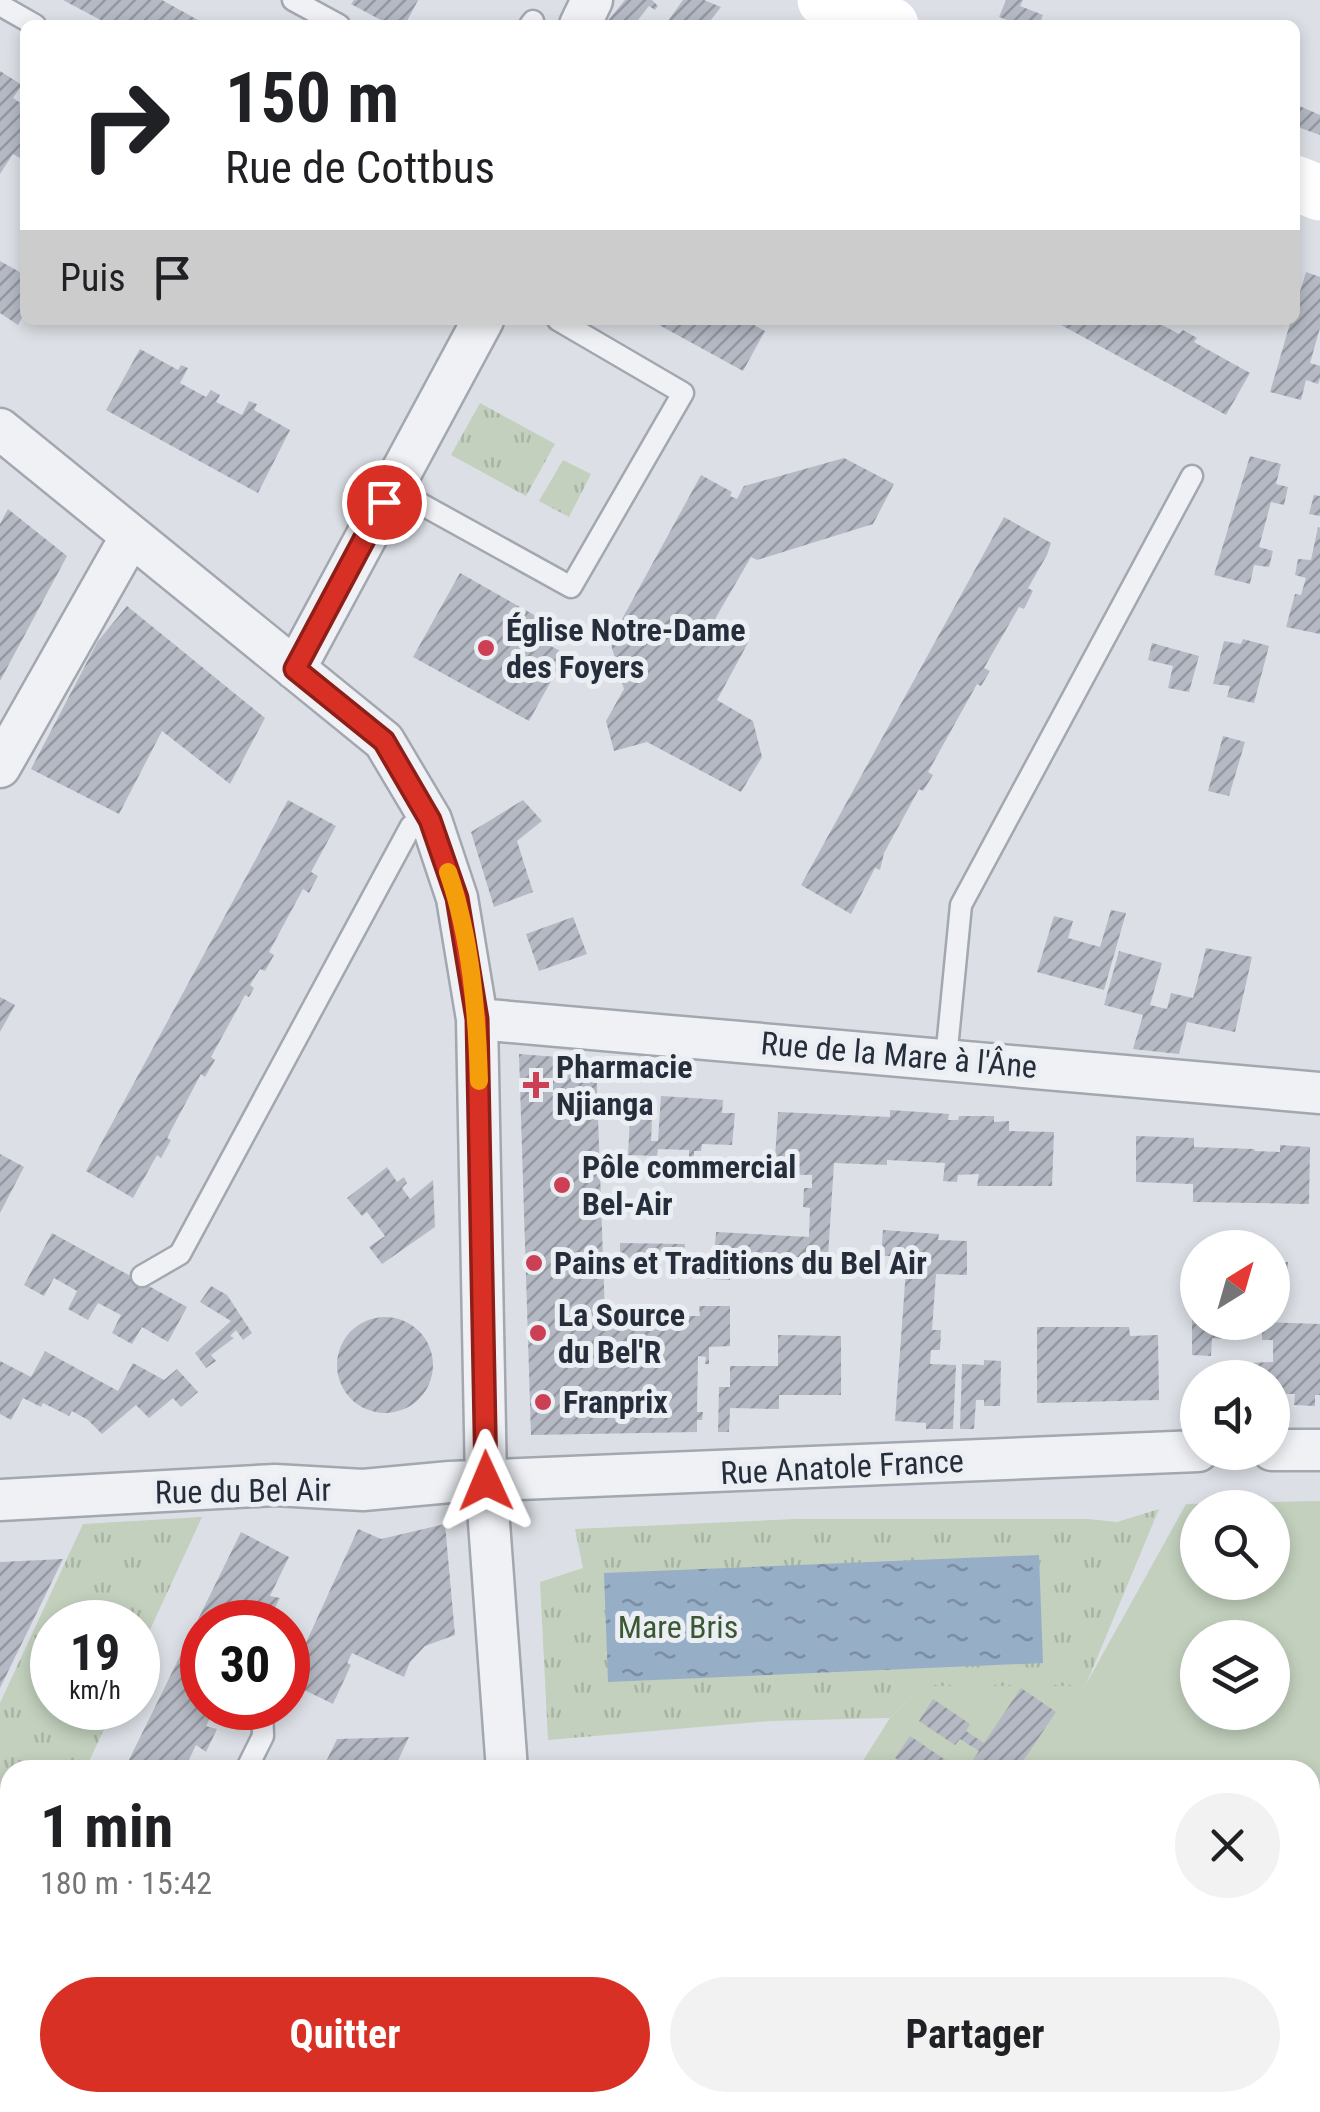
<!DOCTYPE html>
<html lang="fr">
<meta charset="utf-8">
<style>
:root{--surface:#fff;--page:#f2f2f2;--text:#202124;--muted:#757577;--accent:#d93025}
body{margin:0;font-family:"Roboto Condensed",sans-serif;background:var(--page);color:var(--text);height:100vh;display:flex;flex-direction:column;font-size:38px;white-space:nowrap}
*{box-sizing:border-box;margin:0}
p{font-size:32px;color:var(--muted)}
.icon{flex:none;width:55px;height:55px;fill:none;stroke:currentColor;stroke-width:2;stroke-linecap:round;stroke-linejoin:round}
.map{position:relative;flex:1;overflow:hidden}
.panel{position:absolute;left:0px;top:1760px;width:1320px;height:352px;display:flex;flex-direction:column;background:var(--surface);border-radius:30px 30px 0 0;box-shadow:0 5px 15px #0003}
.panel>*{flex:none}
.guide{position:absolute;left:20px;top:20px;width:1280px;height:305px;border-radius:15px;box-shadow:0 5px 15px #0003;background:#fff;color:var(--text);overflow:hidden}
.needle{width:65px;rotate:37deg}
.fabs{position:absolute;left:1180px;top:1230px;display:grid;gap:20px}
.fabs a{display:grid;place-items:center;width:110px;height:110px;border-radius:50%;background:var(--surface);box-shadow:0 5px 15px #0003;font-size:50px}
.speed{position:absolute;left:30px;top:1600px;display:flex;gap:20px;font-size:50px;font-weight:700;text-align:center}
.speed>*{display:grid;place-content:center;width:130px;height:130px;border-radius:50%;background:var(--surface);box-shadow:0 5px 15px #0003;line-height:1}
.speed small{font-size:25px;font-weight:400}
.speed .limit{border:15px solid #d22;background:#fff;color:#111}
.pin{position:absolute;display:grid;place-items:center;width:85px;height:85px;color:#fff;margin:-42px;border:5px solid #fff;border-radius:50%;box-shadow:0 2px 10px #0007}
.me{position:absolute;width:110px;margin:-55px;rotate:359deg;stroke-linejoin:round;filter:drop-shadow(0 0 8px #0008)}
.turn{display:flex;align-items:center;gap:35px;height:210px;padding:0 40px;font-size:45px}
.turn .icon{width:130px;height:130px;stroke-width:2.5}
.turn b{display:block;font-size:70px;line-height:85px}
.then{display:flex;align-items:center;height:95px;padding:0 40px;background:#0003;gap:20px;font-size:38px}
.round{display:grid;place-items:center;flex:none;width:105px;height:105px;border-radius:52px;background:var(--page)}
.head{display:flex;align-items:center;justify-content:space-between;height:170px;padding:0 40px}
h1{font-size:60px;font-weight:700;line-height:75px}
.primary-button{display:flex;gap:20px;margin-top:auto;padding:20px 40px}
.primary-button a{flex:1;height:115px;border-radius:60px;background:var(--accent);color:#fff;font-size:40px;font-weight:700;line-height:115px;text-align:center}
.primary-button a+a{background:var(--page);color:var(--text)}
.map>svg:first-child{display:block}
.grass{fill:url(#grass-tufts)}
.garden{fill:#c2d0bd;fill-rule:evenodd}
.water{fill:url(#water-ripples)}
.building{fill:url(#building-hatch)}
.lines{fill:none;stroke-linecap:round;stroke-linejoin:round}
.service-casing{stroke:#a2a7b0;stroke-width:25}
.minor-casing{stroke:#a2a7b0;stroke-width:45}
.service{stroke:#eff1f5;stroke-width:20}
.minor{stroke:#eff1f5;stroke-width:40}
.secondary{stroke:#fff;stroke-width:55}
.route-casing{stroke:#8d1f18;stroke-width:25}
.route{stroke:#d93025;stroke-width:18}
.slow{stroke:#f59e0b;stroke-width:18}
.poi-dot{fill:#cc4056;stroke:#ebeff4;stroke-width:4}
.labels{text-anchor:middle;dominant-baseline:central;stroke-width:10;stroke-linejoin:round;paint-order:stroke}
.poi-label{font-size:32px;font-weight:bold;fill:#262e3c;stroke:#ebeff4;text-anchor:start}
.street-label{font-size:32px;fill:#262e3c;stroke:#ebeff4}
.park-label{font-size:32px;fill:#3b5834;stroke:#ebeff4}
</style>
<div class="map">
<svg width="1320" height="2112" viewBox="0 0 1320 2112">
<defs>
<pattern id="grass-tufts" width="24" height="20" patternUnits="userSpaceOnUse" patternTransform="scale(2.5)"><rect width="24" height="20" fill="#c2d0bd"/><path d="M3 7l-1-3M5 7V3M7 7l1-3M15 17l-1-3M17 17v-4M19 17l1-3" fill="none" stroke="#a7b3a3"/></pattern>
<pattern id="water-ripples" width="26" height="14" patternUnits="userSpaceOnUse" patternTransform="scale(2.5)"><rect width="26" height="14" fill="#97aec7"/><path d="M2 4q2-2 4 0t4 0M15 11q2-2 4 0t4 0" fill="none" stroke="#7b8ea3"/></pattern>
<pattern id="building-hatch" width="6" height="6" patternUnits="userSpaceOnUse" patternTransform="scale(2.5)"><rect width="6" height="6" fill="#b4b9c3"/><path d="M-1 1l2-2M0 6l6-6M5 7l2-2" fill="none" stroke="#9297a0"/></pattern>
</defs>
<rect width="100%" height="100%" fill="#dce0e6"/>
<!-- grass -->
<path class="grass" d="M480,403l75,41 -29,52 -75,-41z
M563,460l28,14 -22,43 -30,-16z
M1159,1509l-74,178 -162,-1 -33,32 -120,3 -222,19 -8,-158 43,-14 -8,-39 220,-10h293l29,3z
M202,1517l-64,139v-34h-86v86h62l-29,62h-75v160l-10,22v-249l83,-179z
M0,2037l10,5v60l25,1 -3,9h-32z"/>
<!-- garden -->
<path class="garden" d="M1320,1501v611h-685l6,-10h669v-332h-453l33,-52 33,-32h162l101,-182zM1198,1508h74v74h-74zM1198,1638h74v74h-74z"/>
<!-- water -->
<path class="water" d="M1039,1555l4,108 -435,19 -4,-109z"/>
<!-- building -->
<path class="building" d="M63,0h99l45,25h-97z
M354,0h64l-13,25h-15l-39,-21z
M625,0h27l6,6 -3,4 -6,-4 -15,19h-30z
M683,0h21l17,7 -14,18h-42z
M1006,0h17l-3,6 23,9 -4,10h-18l-22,-8z
M0,71l22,14 -9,13 12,8v55l-12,-7 -13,20z
M1295,104l25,11v20l-25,-9z
M0,261l25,14v37l-7,13 -18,-12z
M1306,272l14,5v51l-10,35 10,3v12l-2,6 -12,-4 -5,20 -31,-8 21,-72h4v-12z
M650,320h95l20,11 -22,40z
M1052,320h101l26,14 4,-4 14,8 -3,4 56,31 -24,42z
M140,349l38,21 3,-5 7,3 -8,15 26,14 5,-7 9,5 -4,7 26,13 7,-14 8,3 -3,6 36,20 -32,63 -152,-83z
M1250,456l31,8 -5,20 12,3 -4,18 -13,-3 -12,45 14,4 -4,16 -15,-2 -4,19 -36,-9z
M844,458l50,26 -21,40 -116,36 -6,-3 -36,62 35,20 -33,61 36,21 9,36 -21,35 -94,-50 -33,9 -8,-30 18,-32 -14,-48 91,-166 31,17 -2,4 7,3 7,-13z
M1314,495l6,1v20l-11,-2z
M8,509l59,47 -67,125v-157z
M1004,517l47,26 -4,12 -19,33 5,3 -9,18 -5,-2 -35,61 6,3 -9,15 -4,-2 -49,88 5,3 -10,16 -4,-2 -35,64 -4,17 -5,-2 -24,46 -50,-29z
M1318,527l2,1v106l-34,-7 9,-33 6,1 5,-17 -11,-3 3,-16 13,1z
M460,573l90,51 -9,17 25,13 -37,67 -116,-64z
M127,606l138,112 -35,66 -68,-53 -43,83 -88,-45 67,-128z
M1243,639l26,7 -15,57 -27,-6 3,-11 -17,-2 11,-43 17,3z
M1152,643l47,13 -10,36 -21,-4 5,-22 -25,-6z
M1223,736l22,6 -16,54 -21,-5z
M288,800l48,26 -25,46 7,4 -9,17 -6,-4 -34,63 5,3 -9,16 -5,-2 -10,16 4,3 -5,9 -4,-2 -34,62 4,3 -10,17 -4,-3 -34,64 4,2 -10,18 -4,-3 -24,43 -47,-27z
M523,800l19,21 -25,20 16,51 -39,15 -23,-75z
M1111,910l15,3 -22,77 -67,-18 17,-56 19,5 -5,17 32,9z
M573,917l14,37 -48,17 -13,-37z
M1206,948l46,9 -17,75 -48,-10 -8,32 -46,-5 10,-34 -39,-10 15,-54 43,12 -12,42 17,4 4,-16 22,5z
M0,997l15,8 -15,27z
M519,1054l77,6 9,255 71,-5v6h24l-1,-10h31v40l-21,1v17h-4l1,-7 -8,-1 -1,56h6l-1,8h-5v12l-166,3z
M661,1096l62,4 -1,13h13l-3,32 -30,-1 -1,7h-7v6h-5v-7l-31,-1 -1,7 -29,-1 3,-58 22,1 -2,43h7z
M890,1110l59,4 -1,6h10l1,-4h35v6l15,-1v10l45,1 -2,54h-75l2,-12 -21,1 -1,7 -14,-1 2,-18 -58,-3v5l-53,-2 -6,94h-52v10h-46v13l-54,-3v-20l-56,1v-15l65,1 -1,13h30l2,-25 93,5 1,-29 -7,-1 1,-19h8v-13l-38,-1 4,-62 112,5z
M1136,1136l58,2v9l60,2 1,2 25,1v-7l30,2 -1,57 -116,-2v-18l-57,-2z
M0,1154l24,13 -24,46z
M387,1167l10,15 7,-5 3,6 -5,5 8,11 23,-19 2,47 -53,37 -13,-17 16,-11 -18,-24 -5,4 -15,-18z
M883,1230l56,4 -1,6 29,1v34l-31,-1 -4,56h9l-1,20h-9l-1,14 26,1 -3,64h-27v-6l-31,-2 12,-165h-26z
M52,1233l135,74 -19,35 -26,-15 -10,17 -20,-11 9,-18 -23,-12 -10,17 -20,-11 9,-18 -23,-13 -10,18 -20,-11z
M1275,1262h13v15h-13z
M1192,1281h6v41h24l-1,17 -9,-1 -1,18 -19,-1z
M211,1286l16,9 25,38 -9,7 -7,-10 -6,6 4,2 -23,17 5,6 -10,7 -11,-15 36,-32 -31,-19z
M337 1365a48 48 0 1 1 96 0a48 48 0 1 1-96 0Z
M1262,1322l58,2v71h-5v11l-21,-1 1,-11h-23v-16h-26v-15l27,-1v-22h-11z
M1037,1327h92l1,9 28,-1 1,65 -122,3z
M778,1335l63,1v59h-62v14l-49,-1 -1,24h-11l1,-45h11v-21h48z
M45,1351l73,40 15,-28 31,17 13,-11 21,23 -17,15 -8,-9 -24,20 -13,-13 -34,29 -14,-14 -16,-9 -3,5 -26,-13 -2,4 -18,-9 -12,22 -11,-6v-53l31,16z
M984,1360l17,1 -1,45h-16v-6h-8l-2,29h-14l2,-65 22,1z
M1192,1394h6v33h-5z
M445,1524l10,111 -30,11 -15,16 -6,15 -52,-24 -5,10 4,2 -18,39 -45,-22 70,-153 23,10z
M241,1532l48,25 -19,39 10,2 -12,23 -9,-5 -3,6h-54v86h13l-9,18 11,3 -11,23 -10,-7 -12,25h-60z
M63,1559l-18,37 -45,92v-126z
M1021,1688l35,24 -39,58h-51l13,-19 -19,-12 -5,6 -36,-24 14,-22 37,25 -4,7 18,12z
M910,1736l37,25 -6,9h-27l-19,-12z
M409,1737l-14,30 6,3h-79l15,-31z
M382,2102h38l-2,5 9,5h-50z"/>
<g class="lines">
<defs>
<path id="service" d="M293,0l46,25
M0,5l35,20
M530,25l3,-4
M392,488l179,99 112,-194 -125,-73
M946,1059l15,-154 231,-429
M142,1276l38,-22 231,-428 20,-6
M246,1770l17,-34 -1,-28
M81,2112l4,-10
M569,2112l4,-10"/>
<path id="minor" d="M580,25l12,-25
M0,429l384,312 47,79 26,78 20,121 9,462 21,289
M295,669l188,-349
M0,767l131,-231
M477,1019l843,74
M1272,1450h48
M0,1500l275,-15 88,5 87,-8 748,-31
M535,2102l1,10"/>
</defs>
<!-- service casing -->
<use href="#service" class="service-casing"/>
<!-- minor casing -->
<use href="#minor" class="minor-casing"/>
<!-- service -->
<use href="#service" class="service"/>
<!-- minor -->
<use href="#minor" class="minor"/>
<!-- secondary -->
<path class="secondary" d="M825,0l66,25
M1295,183l25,10"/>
</g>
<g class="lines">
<defs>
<path id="route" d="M384,502l-89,167 89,72 46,79 27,78 20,121 9,462"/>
</defs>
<!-- route casing -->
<use href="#route" class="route-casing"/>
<!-- route -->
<use href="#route" class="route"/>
<!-- slow -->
<path class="slow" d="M448,872c23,66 29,140 31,209"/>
</g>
<!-- markers -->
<g class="poi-dot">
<circle cx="486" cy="648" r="10"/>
<path d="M531 1070h10v10h10v10h-10v10h-10v-10h-10v-10h10z"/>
<circle cx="562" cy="1185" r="10"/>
<circle cx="534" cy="1263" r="10"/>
<circle cx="538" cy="1333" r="10"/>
<circle cx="543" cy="1402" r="10"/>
</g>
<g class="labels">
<!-- poi labels -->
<g class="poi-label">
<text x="506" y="630">Église Notre-Dame<tspan x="506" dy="37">des Foyers</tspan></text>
<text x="556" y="1067">Pharmacie<tspan x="556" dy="37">Njianga</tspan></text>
<text x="582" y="1167">Pôle commercial<tspan x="582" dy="37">Bel-Air</tspan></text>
<text x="554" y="1263">Pains et Traditions du Bel Air</text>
<text x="558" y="1315">La Source<tspan x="558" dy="37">du Bel'R</tspan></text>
<text x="563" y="1402">Franprix</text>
</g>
<!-- street labels -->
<g class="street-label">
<text transform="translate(899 1055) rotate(5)">Rue de la Mare à l'Âne</text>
<text transform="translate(842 1467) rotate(-3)">Rue Anatole France</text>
<text transform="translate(243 1491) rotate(-1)">Rue du Bel Air</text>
</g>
<!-- park labels -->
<g class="park-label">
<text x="678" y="1627">Mare Bris</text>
</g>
</g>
</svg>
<div class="fabs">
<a><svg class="needle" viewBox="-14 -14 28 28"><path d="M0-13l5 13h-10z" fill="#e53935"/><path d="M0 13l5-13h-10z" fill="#757577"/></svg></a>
<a><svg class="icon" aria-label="sound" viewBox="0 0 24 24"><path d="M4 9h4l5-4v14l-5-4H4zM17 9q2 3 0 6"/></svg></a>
<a><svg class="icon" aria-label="search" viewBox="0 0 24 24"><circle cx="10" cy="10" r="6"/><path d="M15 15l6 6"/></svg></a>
<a><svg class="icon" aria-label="layers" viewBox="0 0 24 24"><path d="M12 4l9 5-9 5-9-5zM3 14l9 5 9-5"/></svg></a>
</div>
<div class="speed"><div>19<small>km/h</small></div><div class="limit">30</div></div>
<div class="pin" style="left:384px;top:502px;background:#d93025"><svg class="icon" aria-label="arrive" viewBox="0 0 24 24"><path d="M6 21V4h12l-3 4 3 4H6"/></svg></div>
<svg class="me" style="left:486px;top:1481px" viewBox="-20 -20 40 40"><path d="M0-17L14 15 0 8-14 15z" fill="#d93025" stroke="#fff" stroke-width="4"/></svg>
<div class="guide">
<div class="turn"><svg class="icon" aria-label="right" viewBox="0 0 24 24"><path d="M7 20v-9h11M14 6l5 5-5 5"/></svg><div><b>150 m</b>Rue de Cottbus</div></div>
<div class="then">Puis<svg class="icon" aria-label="arrive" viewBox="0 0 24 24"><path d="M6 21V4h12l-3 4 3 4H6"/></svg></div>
</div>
<section class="panel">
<div class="head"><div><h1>1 min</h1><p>180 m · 15:42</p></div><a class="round"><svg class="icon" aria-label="close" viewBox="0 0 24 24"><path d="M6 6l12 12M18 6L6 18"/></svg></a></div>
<div class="primary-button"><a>Quitter</a><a>Partager</a></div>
</section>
</div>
